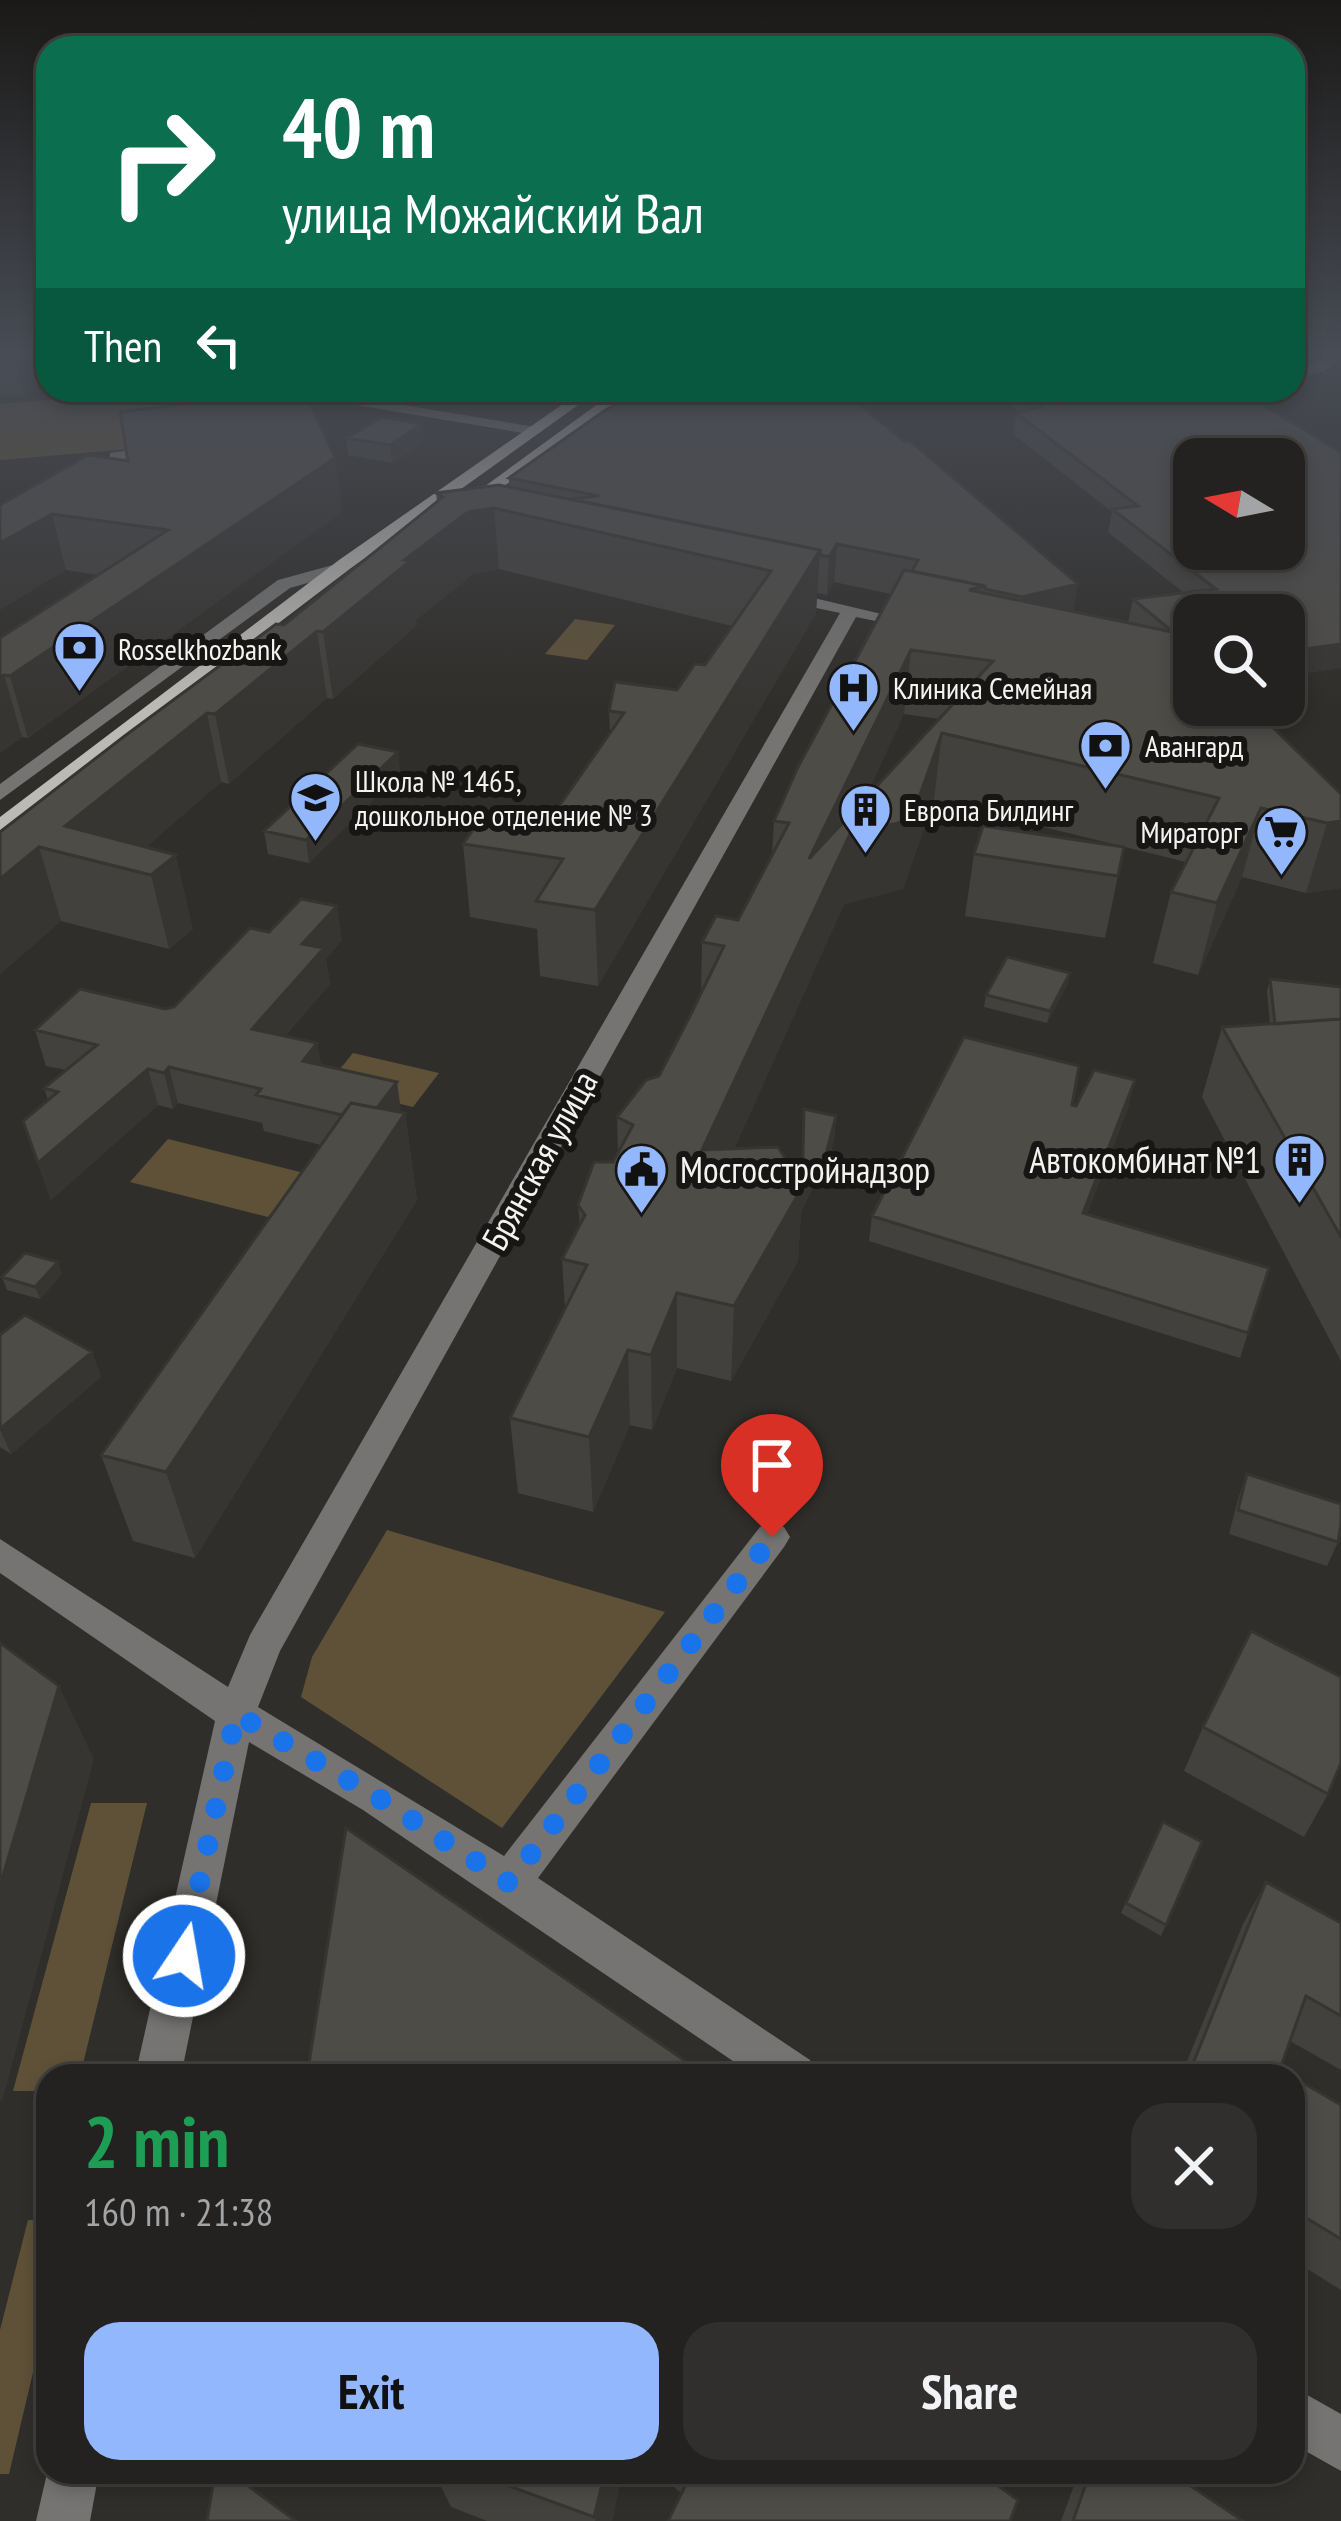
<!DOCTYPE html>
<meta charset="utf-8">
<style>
:root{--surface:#242220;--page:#302f2d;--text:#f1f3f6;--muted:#a3a4a5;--line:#413f3e;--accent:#93b7fd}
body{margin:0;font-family:"PT Sans Narrow",sans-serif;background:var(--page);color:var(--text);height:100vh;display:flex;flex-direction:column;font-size:45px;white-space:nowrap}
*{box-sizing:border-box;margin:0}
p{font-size:39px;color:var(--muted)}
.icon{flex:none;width:66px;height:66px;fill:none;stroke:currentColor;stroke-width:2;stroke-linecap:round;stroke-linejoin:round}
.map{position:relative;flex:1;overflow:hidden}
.drawer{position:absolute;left:36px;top:2064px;width:1269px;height:420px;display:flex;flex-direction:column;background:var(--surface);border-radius:36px;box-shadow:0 6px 18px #0003,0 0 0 3px var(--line)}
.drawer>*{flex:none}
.banner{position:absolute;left:36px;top:36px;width:1269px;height:366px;border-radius:36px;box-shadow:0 6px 18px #0003,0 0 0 3px var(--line);background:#0b6e4f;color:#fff;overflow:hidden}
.needle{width:78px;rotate:280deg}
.controls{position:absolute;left:1173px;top:438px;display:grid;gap:24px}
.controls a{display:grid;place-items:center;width:132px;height:132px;border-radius:24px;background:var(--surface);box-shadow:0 6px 18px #0003,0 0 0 3px var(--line);font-size:60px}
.pin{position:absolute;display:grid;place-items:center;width:102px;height:102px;color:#fff;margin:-123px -51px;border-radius:50% 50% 50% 0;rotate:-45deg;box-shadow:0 0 12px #0007}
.pin .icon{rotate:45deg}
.me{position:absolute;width:132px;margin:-66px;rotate:12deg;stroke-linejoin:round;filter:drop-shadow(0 0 9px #0008)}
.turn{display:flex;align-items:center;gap:42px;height:252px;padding:0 48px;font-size:54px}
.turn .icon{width:156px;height:156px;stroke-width:2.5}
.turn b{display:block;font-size:84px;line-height:102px}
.then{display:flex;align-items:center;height:114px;padding:0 48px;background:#0003;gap:24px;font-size:45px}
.round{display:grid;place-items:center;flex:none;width:126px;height:126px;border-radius:36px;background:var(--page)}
.summary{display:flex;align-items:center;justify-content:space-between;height:204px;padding:0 48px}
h1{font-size:72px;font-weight:600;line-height:90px;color:#1e9e55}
.cta{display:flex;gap:24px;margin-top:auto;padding:24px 48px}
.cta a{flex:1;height:138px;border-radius:36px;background:var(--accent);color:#111;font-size:48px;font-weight:600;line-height:138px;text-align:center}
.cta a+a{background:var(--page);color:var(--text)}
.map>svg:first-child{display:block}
.green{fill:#5e5138}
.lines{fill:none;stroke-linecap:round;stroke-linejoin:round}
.minor{fill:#757472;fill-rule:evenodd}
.major{fill:#bcbab5;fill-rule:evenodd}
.wall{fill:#43413d;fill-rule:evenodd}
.shaded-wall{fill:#373532}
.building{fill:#4e4c47;stroke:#373532;stroke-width:3;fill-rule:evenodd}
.route{stroke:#1a73e8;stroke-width:21;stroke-dasharray:0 37.8}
.labels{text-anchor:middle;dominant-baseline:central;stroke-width:12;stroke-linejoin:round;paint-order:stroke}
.far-poi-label{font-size:30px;fill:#f4f3f0;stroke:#171614;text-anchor:start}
.poi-label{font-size:36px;fill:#f4f3f0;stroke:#171614;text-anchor:end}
.street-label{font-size:36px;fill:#f4f3f0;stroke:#171614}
</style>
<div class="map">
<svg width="1341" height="2521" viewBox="0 0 1341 2521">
<rect width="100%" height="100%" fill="#302e2a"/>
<!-- green -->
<path class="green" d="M172,390h155l-78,49 -249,21v-56z
M575,619l40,6 -28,35 -42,-6z
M353,1053l86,20 -26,34 -87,-21z
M168,1139l136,34 -36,44 -138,-35z
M387,1530l278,82 -163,216 -201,-131 11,-40z
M91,1803h56l-67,273h-32v15h-35z
M28,2220h20v89l-39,165h-9v-144z"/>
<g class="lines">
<!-- minor -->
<path class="minor" d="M1334,353h7v7l-19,12 -29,7v-8z
M320,391l215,36 7,4 -7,4 -215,-36 -49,18 -7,-4 35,-19z
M165,445l5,7 -48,7 1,19 -14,21h-12l10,-21 3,-25z
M340,563l6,1v8l-56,16 -290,212v-16l278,-204z
M780,590l144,34 -9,5 -59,-12 -576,1034 -22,56 246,149 256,-329 12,-4 12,4 6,10 -6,10 -246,331 272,182 7,16h-62l-392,-266 -114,-68 -68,334h-46l80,-355 -215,-148v-34l228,148 22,-52 590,-1022 -66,-14v-8z
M1293,2387l48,27v57l-48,-27z
M48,2469l51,3 -9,49h-54z"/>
<!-- major -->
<path class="major" d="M583,390h16l-248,178 -351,267v-18l339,-257z
M617,390h16l-162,121h-12v-6z"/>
</g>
<!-- wall -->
<path class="wall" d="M0,353h48l-25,43 -23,-1z
M991,390h75l-3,14 278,264 -51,7 -6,-4v-56h-90v90l147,89v94l-35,5 -64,-16 -44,98 -45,-12 18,-71 15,-30 -252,-62 -31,89 -59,15 -110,245 67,33 3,-73 32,7 -2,24 -12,46 -8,-1 -13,27 -3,49 -67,120 -54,-13 -25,62 -22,-5 -37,87 -75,-19 -8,-75 55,-110 -3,-49 18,-33 -2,-21 35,-43 5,-9 -1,-36 42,-41 42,-82 1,-52 36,-22 34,-66 2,-33 117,-227 -57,-12 -7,13 -10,-2 -1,20 -218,373 -58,-10 -3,-47 -67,-12 -7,-73 87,-25 60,-86 -1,-22 68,-21 28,-25 27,-39 -233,-57 -26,5 -57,46 1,5 -84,74 -6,-1 -98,86 -8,-2 -75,65 47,82 -24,20 -108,-28 -61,53v-142l284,-207 153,-123 -1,-9 73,-6v-9l95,-67 469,201 55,11 5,-24 51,-6 -76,-61 4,-20 -99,-78 3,-21 3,-1zM904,714l35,5 -74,79z
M422,424l2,18 -32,21 -44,-8 -2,-17z
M335,458l7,54 -314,226 -6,-1 -22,16v-115l98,-63 -32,-5 -66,-65 128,-44z
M398,752l2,22 -91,89 -41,-9 -4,-23z
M1124,847l-19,91 -140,-22 9,-62z
M342,940l-16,19 4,25 -45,52 32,7 4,22 84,48 12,87 -222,358 -62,-17 -32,-86 220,-310 -57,-14 -2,-8 -84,-20 -5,6 -15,-4 -107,95 -28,-79 25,-21 -4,-12 22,-18 -20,-4 -11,-36 139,-23z
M1070,973l-3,12 -20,38 -63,-16 2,-12z
M1270,979l71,8v374l-139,-264 20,-70 48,-3 -3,-33z
M1072,1105h57l-42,109 161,119 -8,25 -371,-117 3,-25z
M62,1274l-22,25 -33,-9 -5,-13z
M0,1335l92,17 9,25 -90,77 -11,-7z
M1247,1474l91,68 -11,24 -98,-32 9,-35z
M1203,1727l125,67 -24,43 -120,-66z
M1163,1822l39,20 -41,94 -40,-23z
M1266,1882l75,41v147l-51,-29 -10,28 12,7h-111l62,-152z
M1293,2077l48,28v185l-48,-30z
M434,2472h188l-10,49h-125l-36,-14z
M675,2472h304l-298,21 -6,-5z
M1079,2472h91l73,49h-182z"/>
<!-- shaded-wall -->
<path class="shaded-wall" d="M17,353h31v25l-25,18 -10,-40z
M422,424l2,18 -32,21 -2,-18z
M335,458l7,54 -314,226 -18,-62z
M494,508l5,61 -26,5 -57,46 1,5 -84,74 -10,-67 81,-72 64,-48z
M52,514l14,56 -66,40v-67z
M837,544l-3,38 -7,13 2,-38z
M820,550l-4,63 -218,373 -3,-76z
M1078,584l-6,39 -55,13 5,-39z
M317,631l10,67 -98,86 -14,-70z
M1194,637v25l-13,-23z
M1341,644v24l-51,7 7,-25z
M911,650l-7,64 -99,215 4,-70z
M4,675l18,62 -22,16v-76z
M207,713l14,69 -99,86 -57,-42z
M942,733l-8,67 -31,89 -59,15 -144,321 2,-75 148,-316z
M398,752l2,22 -91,89 -3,-23z
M1261,808l-19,69 -44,98 19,-72z
M1341,821v67l-35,5 21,-70z
M39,847l22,74 -61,53v-95z
M176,855l17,74 -24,20 -18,-74z
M337,906l5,34 -16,19 4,25 -70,80 -8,-35 50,-85z
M1070,973l-3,12 -20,38 3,-12z
M317,1043l7,36 -21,-18z
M169,1067l9,36 -5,6 -9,-36z
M148,1069l10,36 -107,95 -13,-37z
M1135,1080l-6,25 -51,133 5,-25z
M397,1082l5,36 3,-5 12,87 -222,358 -29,-86 201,-351z
M836,1116l-2,24 -12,46 2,-24z
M816,1160l-2,25 -13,27 -3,49 -67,120 3,-75z
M58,1262l4,12 -22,25 -5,-12z
M677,1293v75l-25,62 -1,-75z
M628,1350l2,75 -37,87 -4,-75z
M92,1352l9,25 -90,77 -11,-25z
M59,1686l35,73 -92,343 -2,-2v-214z
M605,2472h17l-10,49h-17z"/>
<!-- building -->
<path class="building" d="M304,390l31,68 -325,218 -6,-1 -4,2v-39l168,-108 -116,-16 -52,29v-38l88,-50 40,6 -8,-49z
M640,390h202l62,51h6l168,143 -56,13 -37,-8v-3l-73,-15 6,-11 -81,-16 -8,13 -9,-2v-5l-249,-51 28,-3 -90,-18 95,-67z
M1021,390h44l-4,14 132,-14h30l11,7 14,-1 93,56v192l-44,6 -13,-10v-25h-90v22l-11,2 -10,-7 -40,-33 83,-10 -104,-80 26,-3 -122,-93 26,-7zM1194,459h90v90h-90z
M383,417l39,7 -32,21 -44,-7z
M499,485l321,65 -225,360 -59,-9 27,-42 -100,-15 25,-35 62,10 74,-106 -15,-2 6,-29 62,8 18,-26 10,1 66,-94 -277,-63 -26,4 -64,48 6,1 -87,71 -6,-1 -102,83 -8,-1 -142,113 111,29 -25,20 -112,-28 -39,32v-47l126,-97 150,-111 8,1 159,-128 -7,-4z
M904,570l81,16 -16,4 208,43 17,17v55h56l91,89v27l-14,2 -66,-15 -44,95 -46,-11 48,-94 -277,-65 -31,87 -61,14 -148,316 76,-3 25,39 -69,120 -57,-13 -26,62 -23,-5 -39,87 -79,-19 77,-153 -25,-6 23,-44 -7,-10 16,-43h19l20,-37 -16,-8 29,-37 13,-4 31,-60 34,-70 -22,-4 14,-26 22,4 51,-97 -15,-2 24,-54zM911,650l82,11 -184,198z
M358,744l40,8 -92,88 -42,-9z
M983,826l141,21 -6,29 -144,-22z
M301,899l36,7 -35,38 22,4 -72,81 65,14 -14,18 94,21 -20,26 -26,-5 -9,12 -86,-20 5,-6 -92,-22 -5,6 -16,-4 -110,94 -15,-42 35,-29 -14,-4 53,-43 -62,-15 45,-41 85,20 9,-2 76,-79 19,4z
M1007,957l63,16 -20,38 -64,-16z
M1270,979l71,8v32l-66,5z
M1341,1019v218l-119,-210z
M964,1037l115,29 -7,39 4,1 18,-36 41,10 -52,133 186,55 -21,65 -376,-117z
M351,1103l54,10 -239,359 -65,-17z
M804,1109l32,7 -12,46 -8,-2 -14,30z
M25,1253l33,9 -23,25 -33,-10z
M25,1315l67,37 -92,77v-94z
M1247,1474l94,30v21l-3,17 -100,-32z
M1251,1631l90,46v86l-13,31 -125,-67z
M0,1643l59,43 -59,200z
M1163,1822l39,20 -36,83 -40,-22z
M346,1828l351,241 -2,7h-388z
M1266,1882l75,41v93l-35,-20 -26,73 12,7h-104z
M1293,2077l48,28v134l-48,-29z
M215,2472h14l67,49h-89z
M471,2472h134l-11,45z
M692,2472h287l39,28 -8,21h-342z
M1090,2472h80l73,49h-170z"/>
<!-- sky -->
<linearGradient id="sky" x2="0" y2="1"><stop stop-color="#1a1917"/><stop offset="0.5" stop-color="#484c55"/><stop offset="1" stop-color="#484c55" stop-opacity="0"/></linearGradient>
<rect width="1341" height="706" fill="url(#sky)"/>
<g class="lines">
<!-- route -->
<path class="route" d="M184,1956l52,-242 141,83 132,86 263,-346"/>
</g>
<!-- icons -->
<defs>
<symbol id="bank-pin" viewBox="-11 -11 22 30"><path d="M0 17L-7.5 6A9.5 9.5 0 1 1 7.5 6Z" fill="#93b7fd" stroke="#171614"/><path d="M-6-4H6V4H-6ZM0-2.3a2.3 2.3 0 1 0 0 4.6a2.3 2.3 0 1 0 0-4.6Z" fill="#111"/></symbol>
<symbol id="hospital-pin" viewBox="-11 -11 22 30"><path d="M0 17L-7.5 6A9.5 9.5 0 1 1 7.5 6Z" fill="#93b7fd" stroke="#171614"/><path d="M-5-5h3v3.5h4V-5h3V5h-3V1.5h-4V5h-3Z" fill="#111"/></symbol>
<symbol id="school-pin" viewBox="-11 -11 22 30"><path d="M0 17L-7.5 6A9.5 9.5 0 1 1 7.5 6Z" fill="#93b7fd" stroke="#171614"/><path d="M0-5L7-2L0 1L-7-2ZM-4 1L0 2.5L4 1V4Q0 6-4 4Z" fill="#111"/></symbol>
<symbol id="building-pin" viewBox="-11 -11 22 30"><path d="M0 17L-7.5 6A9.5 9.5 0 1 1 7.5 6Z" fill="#93b7fd" stroke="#171614"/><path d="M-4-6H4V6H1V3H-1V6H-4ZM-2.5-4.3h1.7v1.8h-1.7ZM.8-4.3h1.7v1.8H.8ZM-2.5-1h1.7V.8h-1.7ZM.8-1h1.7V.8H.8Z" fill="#111"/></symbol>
<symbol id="supermarket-pin" viewBox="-11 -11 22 30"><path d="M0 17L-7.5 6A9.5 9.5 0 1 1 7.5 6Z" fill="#93b7fd" stroke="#171614"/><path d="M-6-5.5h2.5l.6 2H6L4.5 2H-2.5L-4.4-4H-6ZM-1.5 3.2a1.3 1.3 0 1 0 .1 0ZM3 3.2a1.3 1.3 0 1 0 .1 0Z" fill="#111"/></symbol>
<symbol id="civic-pin" viewBox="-11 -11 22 30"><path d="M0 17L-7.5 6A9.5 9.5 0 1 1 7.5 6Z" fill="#93b7fd" stroke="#171614"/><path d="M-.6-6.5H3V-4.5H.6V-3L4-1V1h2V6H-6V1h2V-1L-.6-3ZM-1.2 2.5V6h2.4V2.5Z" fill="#111"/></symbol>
</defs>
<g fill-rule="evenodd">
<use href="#bank-pin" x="50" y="618" width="59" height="81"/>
<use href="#hospital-pin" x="824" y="658" width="59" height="81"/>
<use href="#bank-pin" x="1076" y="716" width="59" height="81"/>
<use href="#school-pin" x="286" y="768" width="59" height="81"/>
<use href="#building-pin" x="836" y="780" width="59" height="81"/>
<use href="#supermarket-pin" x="1252" y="802" width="59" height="81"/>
<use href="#building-pin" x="1270" y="1130" width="59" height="81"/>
<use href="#civic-pin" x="612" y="1140" width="59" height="81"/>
</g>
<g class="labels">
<!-- far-poi labels -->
<g class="far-poi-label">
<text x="118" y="648">Rosselkhozbank</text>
<text x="893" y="687">Клиника Семейная</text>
<text x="1145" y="745">Авангард</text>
<text x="355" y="780">Школа № 1465,<tspan x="355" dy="34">дошкольное отделение № 3</tspan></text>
<text x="904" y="809">Европа Билдинг</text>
<text x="1242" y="831" text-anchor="end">Мираторг</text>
</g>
<!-- poi labels -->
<g class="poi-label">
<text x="1261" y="1159">Автокомбинат №1</text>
<text x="680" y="1169" text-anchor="start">Мосгосстройнадзор</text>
</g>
<!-- street labels -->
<g class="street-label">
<text transform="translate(539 1160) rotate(-61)">Брянская улица</text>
</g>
</g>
</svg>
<div class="controls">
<a><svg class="needle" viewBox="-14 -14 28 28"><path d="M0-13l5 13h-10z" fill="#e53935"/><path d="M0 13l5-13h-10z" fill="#a3a4a5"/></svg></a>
<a><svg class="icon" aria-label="search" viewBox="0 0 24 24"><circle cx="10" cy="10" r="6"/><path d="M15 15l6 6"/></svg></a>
</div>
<div class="pin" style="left:772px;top:1537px;background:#d93025"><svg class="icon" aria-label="arrive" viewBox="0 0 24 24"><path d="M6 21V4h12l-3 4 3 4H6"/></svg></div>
<svg class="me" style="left:184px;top:1956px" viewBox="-20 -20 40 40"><circle r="17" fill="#1a73e8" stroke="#fff" stroke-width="3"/><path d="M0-11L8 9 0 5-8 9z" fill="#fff"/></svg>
<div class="banner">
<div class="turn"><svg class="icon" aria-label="right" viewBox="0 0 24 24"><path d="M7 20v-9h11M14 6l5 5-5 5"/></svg><div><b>40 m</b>улица Можайский Вал</div></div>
<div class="then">Then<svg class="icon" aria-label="left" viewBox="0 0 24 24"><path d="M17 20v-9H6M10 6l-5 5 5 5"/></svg></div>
</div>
<section class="drawer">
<div class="summary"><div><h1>2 min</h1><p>160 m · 21:38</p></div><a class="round"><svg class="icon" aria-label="close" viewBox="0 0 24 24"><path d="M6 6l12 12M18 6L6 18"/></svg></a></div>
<div class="cta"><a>Exit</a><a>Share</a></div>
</section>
</div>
